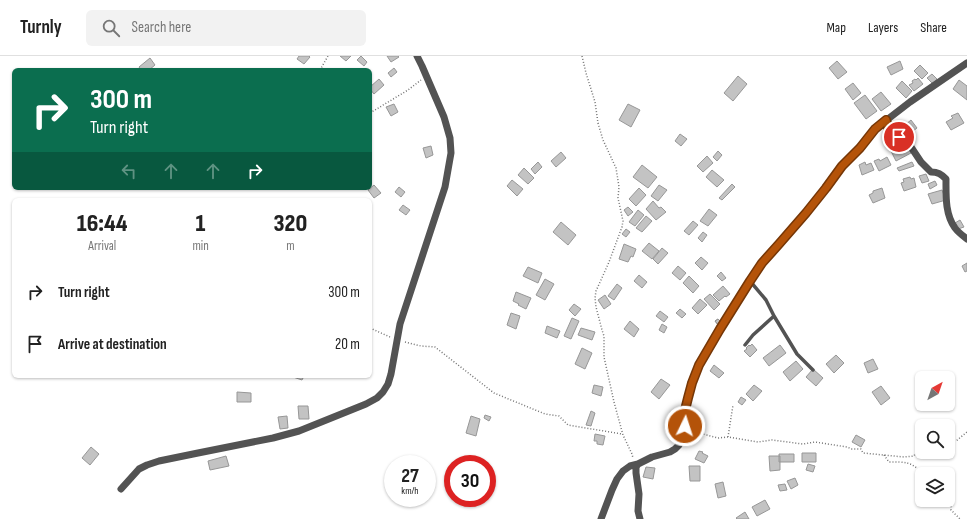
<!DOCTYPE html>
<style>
:root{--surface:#fff;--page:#f2f2f2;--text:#222;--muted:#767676;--line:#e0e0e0}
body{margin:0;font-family:"Sofia Sans Condensed",sans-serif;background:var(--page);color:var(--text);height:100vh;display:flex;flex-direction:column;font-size:15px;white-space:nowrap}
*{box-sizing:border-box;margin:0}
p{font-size:13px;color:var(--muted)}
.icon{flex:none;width:22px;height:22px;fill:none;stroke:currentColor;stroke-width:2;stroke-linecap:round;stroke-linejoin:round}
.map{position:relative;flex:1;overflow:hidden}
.details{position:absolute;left:12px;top:142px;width:360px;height:180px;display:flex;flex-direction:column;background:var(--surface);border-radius:6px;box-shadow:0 1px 3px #0004}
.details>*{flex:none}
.hud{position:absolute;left:12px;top:12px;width:360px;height:122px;border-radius:6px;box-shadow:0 1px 3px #0004;background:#0b6e4f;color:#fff;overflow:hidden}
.needle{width:26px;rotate:40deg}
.controls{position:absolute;left:915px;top:315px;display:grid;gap:8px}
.controls a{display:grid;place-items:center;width:40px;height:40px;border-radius:6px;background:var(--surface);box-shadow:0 1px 3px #0004;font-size:20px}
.speed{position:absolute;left:384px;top:399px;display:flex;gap:8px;font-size:20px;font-weight:700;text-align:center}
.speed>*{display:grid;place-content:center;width:52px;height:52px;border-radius:50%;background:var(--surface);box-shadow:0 1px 3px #0004;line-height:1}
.speed small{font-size:10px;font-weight:400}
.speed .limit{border:6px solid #d22;background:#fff;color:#111}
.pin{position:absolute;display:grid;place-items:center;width:34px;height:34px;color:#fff;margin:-17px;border:2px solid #fff;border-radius:50%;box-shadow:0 1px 4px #0007}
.me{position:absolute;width:44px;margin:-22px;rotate:4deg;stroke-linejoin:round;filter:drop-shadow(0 0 3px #0008)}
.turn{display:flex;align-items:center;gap:14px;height:84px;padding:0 12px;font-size:18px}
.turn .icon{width:52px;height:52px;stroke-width:2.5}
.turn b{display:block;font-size:28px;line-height:34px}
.lanes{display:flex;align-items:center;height:38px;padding:0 12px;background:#0003;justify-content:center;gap:20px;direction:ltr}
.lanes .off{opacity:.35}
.eta{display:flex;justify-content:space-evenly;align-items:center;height:68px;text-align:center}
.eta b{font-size:24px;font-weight:800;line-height:28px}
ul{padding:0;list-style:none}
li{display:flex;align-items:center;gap:12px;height:52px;padding:0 12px}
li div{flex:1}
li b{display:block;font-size:15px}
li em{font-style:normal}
header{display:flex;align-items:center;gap:24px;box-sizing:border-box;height:56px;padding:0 20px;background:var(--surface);border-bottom:1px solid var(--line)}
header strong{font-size:19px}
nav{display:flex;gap:22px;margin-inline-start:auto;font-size:14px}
.search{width:280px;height:36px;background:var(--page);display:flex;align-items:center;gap:10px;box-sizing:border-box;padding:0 14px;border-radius:6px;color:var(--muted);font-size:15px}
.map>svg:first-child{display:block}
.building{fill:#c3c3c3;stroke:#979797}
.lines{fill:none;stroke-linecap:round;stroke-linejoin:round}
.path{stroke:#757575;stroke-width:1.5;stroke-dasharray:1 2;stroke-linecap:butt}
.service{stroke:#535353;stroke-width:3.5}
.minor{stroke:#535353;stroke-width:7}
.route-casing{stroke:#753606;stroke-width:10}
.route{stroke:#b45309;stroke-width:7}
</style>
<header>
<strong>Turnly</strong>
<div class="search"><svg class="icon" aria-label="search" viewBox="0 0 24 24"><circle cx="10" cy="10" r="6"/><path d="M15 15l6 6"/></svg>Search here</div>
<nav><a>Map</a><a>Layers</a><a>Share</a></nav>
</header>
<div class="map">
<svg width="967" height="463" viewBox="0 0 967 463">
<rect width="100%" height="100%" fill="#fff"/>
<!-- building -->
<path class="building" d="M299,0h10l1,1 -6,7 -7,-5z
M340,0h11l-5,5z
M361,0l6,6 -3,4 -7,-6z
M387,0h11l1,1 -8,5z
M150,2l5,7 -6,5h-8l-2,-3z
M837,5l10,11 -9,7 -9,-11z
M900,5l3,8 -12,6 -4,-8z
M920,9l8,8 -6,6 -8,-8z
M394,12l3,4 -6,5 -3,-4z
M932,18l5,5 -4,5 -6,-6z
M738,20l9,8 -14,17 -9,-8z
M918,22l5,6 -9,7 -5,-6 4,-2 -1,-2 3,-2 1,1z
M379,23l5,6 -10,9 -4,-5v-2z
M959,24l8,6v14l-14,-11z
M902,25l10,10 -6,7 -10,-10z
M853,27l8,10 -8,7 -8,-11z
M881,36l10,12 -10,7 -9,-12z
M865,39l12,16 -11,8 -12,-16z
M394,48l4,8 -7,4 -5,-9z
M628,48l12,6 -9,17 -12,-7z
M958,57l6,10 -13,7 -5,-8 7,-4 -2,-2z
M911,64l6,8 -13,10 -7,-10 6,-5 2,2z
M680,78l7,5 -6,7 -6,-5z
M907,89l4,8 -15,8 -5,-10 6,-3 1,2z
M431,90l2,9 -7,3 -3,-10z
M718,95l4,4 -5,6 -4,-4z
M561,96l5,6 -10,9 -5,-6z
M707,100l6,7 -10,9 -6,-6z
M887,101l4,8 -12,6 -5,-10 5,-2 1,2z
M538,106l4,5 -7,7 -4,-5z
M865,106l1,3 5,-2 3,7 -12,5 -3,-10z
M912,106l2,4 -15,5 -2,-3z
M642,109l15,12 -9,11 -15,-11z
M524,112l10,10 -6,6 -10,-9z
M712,114l12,10 -7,7 -11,-10z
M926,118l3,7 -7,2 -3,-7z
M910,121l1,2 3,-1 2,9 -12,4 -3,-8 3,-1 -1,-3z
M512,124l11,9 -6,7 -10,-10z
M935,125l2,4 -7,4 -2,-5z
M732,128l3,3 -13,13 -3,-2z
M374,129l7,8 -7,5 -6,-8z
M659,129l8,5 -9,11 -7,-5z
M399,131l6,5 -4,5 -6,-5z
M639,132l7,7 -10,11 -7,-7z
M882,132l3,10 -12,5 -4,-8 4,-2v-2z
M942,134l4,10 -14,4 -4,-10z
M653,145l6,7 2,-1 5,5 -10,8 -10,-11z
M403,149l7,5 -4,5 -7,-5z
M628,151l5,5 -5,4 -4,-6z
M709,153l8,6 -9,11 -8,-5z
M638,154l6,5 -9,11 -6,-4z
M646,160l6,5 -10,11 -6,-4z
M960,164l4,7 -6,2 -3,-6z
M693,165l5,4 -9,10 -5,-4z
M561,166l15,13 -8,10 -15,-13z
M626,173l4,3 -4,5 -4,-3z
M703,176l4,3 -5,7 -4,-4z
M649,187l10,8 -7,8 -10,-8z
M624,188l12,5 -3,8 -2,-1 -3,6 -9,-3z
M662,192l6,5 -10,11 -5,-5z
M701,201l7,6 -6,7 -7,-7z
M967,207v8l-2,1 -3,-6z
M678,210l8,7 -6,7 -8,-7z
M528,211l14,6 -4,10 -15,-7z
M721,216l5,6 -4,3 -5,-5z
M639,219l8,7 -5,6 -8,-7z
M689,220l10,10 -6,7 -10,-10z
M545,223l9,5 -9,16 -9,-5z
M617,228l5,4 -8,12 -6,-4z
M723,230l7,8 -4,3 -1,-1 -6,5 -6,-6z
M516,236l15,6 -5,11 -8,-4 1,-1 -6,-3z
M710,238l10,10 -6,6 -10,-11z
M605,239l6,9 -7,5 -6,-9z
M700,243l7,6 -9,9 -6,-6z
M574,248l7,5 -6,7 -6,-6z
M680,253l6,5 -4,4 -6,-5z
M660,255l8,6 -4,5 -8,-6z
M511,257l9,3 -4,13 -9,-4z
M572,262l7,3 -8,18 -7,-3z
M718,263l4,4 -3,3 -4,-5z
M718,263l4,4 -3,3 -4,-5z
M630,265l9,8 -5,8 -10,-8z
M662,268l5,3 -3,6 -5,-3z
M547,270l13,5 -3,7 -12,-5z
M581,272l14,4 -3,8 -14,-5z
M752,288l5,6 -7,7 -6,-6 3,-2 -1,-1 3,-3 1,1z
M780,289l6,8 -17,13 -6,-8z
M582,292l10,5 -7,16 -10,-5z
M836,299l8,8 -10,10 -8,-9z
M873,303l5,10 -10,4 -4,-10z
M796,305l7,8 -13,12 -7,-9z
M714,309l10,8 -5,5 -9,-7z
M813,313l10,9 -7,8 -10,-9z
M293,320h11l-2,4 -9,-3z
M661,323l9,6 -11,14 -8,-7z
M594,329l9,2 -2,9 -9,-3z
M754,329l8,6 -9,10 -7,-7z
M881,330l9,12 -9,7 -9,-13z
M237,336l14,1v9h-14z
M741,341l5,3 -4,5 -4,-3z
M298,350h10l1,13h-10z
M591,355l4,2 -4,13 -5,-1z
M485,359l6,2 -2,4 -5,-3z
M287,360l1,12 -8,1 -2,-12z
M471,360l9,3 -4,17 -10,-3z
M595,378l10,2 -2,9 -6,-1v-3h-3z
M856,379l9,5 -4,7 -9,-5z
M91,391l8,7 -9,11 -8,-7z
M699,395l4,1 -1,1 6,3 -4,7 -9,-4z
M802,397h14v9h-14z
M779,398h15v8h-15z
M226,400l3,10 -19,4 -2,-9z
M769,400h11v14l-10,1z
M808,408l7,2 -2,6 -7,-2z
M689,410h11v15h-10z
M646,411l9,1 -2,11 -10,-2z
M795,422l3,7 -7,4 -4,-8z
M723,426l3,14 -8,2 -3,-14z
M785,428l2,6 -7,1 -2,-6z
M765,444l5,9 -13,7 -5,-9z
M745,456l4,7h-12l-1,-1z"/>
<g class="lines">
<!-- path -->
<path class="path" d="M582,0l4,17 9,29 3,21 5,17 13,28 3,19 -1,11 5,23 -1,6 -13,35 -13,29 -1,7 1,9 6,23 2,6v21l10,45 9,33 9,19 1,4
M320,14l8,-14
M370,57l38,-23 13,-10
M370,272l20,9
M405,286l16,4 14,1 59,46 51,21 14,2 9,9 54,9
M692,375l26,7 10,-1 30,5 14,-2 31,4 12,-2 32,5 5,2h9l2,4 41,4 10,-1 3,-6 5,-2
M728,381l5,-32
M948,385h8l11,-9
M884,399l5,7c16,0 22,-1 34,12
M948,439l3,6v9l9,9"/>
<!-- service -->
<path class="service" d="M750,225l16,19 8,16 23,38 16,16
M745,289l8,-10 21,-19"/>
<!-- minor -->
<path class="minor" d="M885,64l4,10 20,14 12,18 10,10c7,0 10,2 15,7 0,17 -1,35 9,49 3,4 8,8 12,11
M638,408l-2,3v6l3,21 -1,17 2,8
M121,433l18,-20 8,-4 12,-4 39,-8 75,-15 26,-7 67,-27 11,-6 6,-6 5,-8 3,-10 9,-50 45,-137 6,-34 -1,-15 -6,-21 -22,-51 -5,-10
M601,463l11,-29 5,-11 6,-8 7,-5 8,-2 14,-7 18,-5 5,-3 4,-4 5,-10 1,-25 3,-12 3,-15 8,-18 51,-84 12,-18 17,-19 27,-31 20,-25 16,-22 18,-19 15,-18 35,-27 57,-39"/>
</g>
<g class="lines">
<defs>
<path id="route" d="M685,370v-16l3,-12 4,-15 7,-18 21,-36 30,-48 12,-18 17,-19 27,-31 20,-25 16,-22 18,-18 15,-19 11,-9 3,10 10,7"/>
</defs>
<!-- route casing -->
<use href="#route" class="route-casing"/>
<!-- route -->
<use href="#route" class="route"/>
</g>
</svg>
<div class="controls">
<a><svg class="needle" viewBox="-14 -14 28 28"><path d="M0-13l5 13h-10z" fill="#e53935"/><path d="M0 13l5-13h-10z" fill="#767676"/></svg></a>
<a><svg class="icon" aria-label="search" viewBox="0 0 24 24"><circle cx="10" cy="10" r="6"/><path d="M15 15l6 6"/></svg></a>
<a><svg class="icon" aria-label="layers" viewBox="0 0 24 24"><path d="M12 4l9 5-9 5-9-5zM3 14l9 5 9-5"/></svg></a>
</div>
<div class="speed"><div>27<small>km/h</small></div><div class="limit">30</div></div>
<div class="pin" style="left:899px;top:81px;background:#d93025"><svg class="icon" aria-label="arrive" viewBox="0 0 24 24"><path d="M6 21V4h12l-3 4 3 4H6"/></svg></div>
<svg class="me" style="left:685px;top:370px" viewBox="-20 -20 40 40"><circle r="17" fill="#b45309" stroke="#fff" stroke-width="3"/><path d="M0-11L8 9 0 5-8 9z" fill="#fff"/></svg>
<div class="hud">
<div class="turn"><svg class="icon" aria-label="right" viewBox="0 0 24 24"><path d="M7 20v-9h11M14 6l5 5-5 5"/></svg><div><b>300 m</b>Turn right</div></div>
<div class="lanes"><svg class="icon off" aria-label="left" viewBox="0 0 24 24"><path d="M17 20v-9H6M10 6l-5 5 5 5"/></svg><svg class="icon off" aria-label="ahead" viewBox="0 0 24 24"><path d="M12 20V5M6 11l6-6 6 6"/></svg><svg class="icon off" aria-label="ahead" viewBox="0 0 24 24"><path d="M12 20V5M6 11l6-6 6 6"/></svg><svg class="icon" aria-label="right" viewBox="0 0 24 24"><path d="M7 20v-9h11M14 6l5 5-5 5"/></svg></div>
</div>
<section class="details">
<div class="eta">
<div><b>16:44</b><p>Arrival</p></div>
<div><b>1</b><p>min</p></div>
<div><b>320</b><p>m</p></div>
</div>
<ul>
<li><svg class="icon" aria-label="right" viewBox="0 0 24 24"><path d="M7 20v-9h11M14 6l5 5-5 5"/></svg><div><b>Turn right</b></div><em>300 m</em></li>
<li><svg class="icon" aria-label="arrive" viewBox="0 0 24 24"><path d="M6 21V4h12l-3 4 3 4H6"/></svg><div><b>Arrive at destination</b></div><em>20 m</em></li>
</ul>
</section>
</div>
